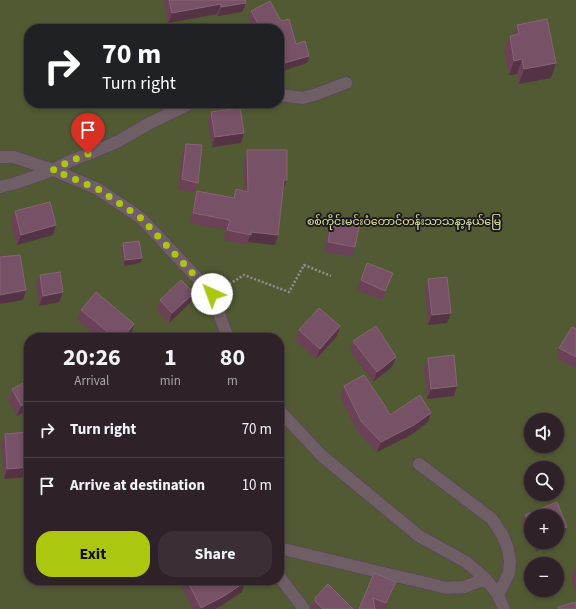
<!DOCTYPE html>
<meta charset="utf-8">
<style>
:root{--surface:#2e2228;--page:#3a2f34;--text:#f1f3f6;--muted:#a7a4a8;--line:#493f45;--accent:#adc60f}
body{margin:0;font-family:"Source Sans 3","Noto Sans Myanmar",sans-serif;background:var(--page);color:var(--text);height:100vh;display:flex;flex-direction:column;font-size:15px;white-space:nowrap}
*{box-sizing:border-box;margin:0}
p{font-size:13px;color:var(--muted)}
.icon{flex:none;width:22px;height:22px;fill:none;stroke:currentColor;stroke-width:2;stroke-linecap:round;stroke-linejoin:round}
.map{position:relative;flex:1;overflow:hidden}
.side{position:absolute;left:24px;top:333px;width:260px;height:252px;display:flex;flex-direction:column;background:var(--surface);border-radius:16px;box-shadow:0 2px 6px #0003,0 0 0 1px var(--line)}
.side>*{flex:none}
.guide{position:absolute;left:24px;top:24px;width:260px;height:84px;border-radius:16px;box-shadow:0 2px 6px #0003,0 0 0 1px var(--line);background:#202124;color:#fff;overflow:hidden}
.fabs{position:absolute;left:524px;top:413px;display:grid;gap:8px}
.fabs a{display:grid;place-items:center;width:40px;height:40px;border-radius:50%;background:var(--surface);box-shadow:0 2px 6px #0003,0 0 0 1px var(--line);font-size:20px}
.pin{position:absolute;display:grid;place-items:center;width:34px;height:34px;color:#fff;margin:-41px -17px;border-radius:50% 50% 50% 0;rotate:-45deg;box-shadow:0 0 4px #0007}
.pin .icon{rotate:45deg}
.me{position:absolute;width:44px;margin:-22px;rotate:317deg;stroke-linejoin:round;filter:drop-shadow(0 0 3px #0008)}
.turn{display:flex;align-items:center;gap:14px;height:84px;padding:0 12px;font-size:18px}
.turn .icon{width:52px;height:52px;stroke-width:2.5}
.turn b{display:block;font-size:28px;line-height:34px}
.eta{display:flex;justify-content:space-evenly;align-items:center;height:68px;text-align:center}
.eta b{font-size:24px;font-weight:700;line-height:28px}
.cta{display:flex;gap:8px;margin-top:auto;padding:8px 12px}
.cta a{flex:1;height:46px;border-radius:16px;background:var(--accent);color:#111;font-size:16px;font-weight:700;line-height:46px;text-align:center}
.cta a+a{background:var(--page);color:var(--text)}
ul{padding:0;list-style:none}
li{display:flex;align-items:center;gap:12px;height:56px;padding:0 12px;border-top:1px solid var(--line)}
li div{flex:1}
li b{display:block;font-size:15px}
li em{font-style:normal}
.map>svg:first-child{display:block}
.green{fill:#525a33;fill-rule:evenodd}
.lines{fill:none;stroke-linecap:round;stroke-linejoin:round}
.minor-casing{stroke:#584b52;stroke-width:14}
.path{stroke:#968990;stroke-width:2.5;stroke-dasharray:2 2;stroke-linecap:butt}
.minor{stroke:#705e66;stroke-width:12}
.wall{fill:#6b4157}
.shaded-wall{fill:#543344}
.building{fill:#775165;stroke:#876577}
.route{stroke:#adc60f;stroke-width:7;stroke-dasharray:0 12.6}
.labels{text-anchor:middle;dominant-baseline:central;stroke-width:4;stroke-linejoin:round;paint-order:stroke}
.park-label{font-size:11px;fill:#ddeea2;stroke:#20191c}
</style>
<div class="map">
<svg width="576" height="609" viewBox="0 0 576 609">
<rect width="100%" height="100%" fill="#3e2e36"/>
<!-- green -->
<path class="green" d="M0,0h576v609h-576zM29,29h250v74h-250zM29,338h250v242h-250zM531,420h26v26h-26zM531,468h26v26h-26zM531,516h26v26h-26zM531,564h26v26h-26z"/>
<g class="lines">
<defs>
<path id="minor" d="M279,95l24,3 14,-4 29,-11
M0,157h14l39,13 45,19 43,29 71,76 16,44
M0,187l16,-4 37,-13 15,-8 30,-12 21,-9 29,-17 43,-21
M279,410l43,46 97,80 47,26 20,17 12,16 6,14
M419,464l73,55 11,17 5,13 2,12 -1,12 -11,22
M279,548l117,28 30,7 21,5 17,-1 22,-8
M279,576l25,33"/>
</defs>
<!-- minor casing -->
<use href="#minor" class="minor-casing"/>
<!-- path -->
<path class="path" d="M226,286l18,-11 45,17 15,-27 27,11"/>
<!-- minor -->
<use href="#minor" class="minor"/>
</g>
<!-- wall -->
<path class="wall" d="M163,0h82l-3,12 -24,4 -1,-2 -49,9z
M251,11l30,10 15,23 13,12 -2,7 -28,9v-43h-25l-6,-10z
M517,25l34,53 -32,6 -2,-10 -8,1 -5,-25 6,-14 4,-1z
M211,112l33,21 -3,10 -29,4 -4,-25z
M186,144l12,39 -4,10 -16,-4 4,-36z
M247,150l36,40 -8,55 -27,-3 -1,3 -23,-5 2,-10 -36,-7 4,-22 3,-10 36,6 3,-8 8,2v-31z
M15,211l38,24 -36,10 -6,-24z
M332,218l23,29 -3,10 -28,-5 5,-24z
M123,243l17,20 -16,3 -3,-18z
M367,263l26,10 -11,27 -25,-10z
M40,275l19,27 -20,4 -3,-22z
M428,279l19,44 -19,2 -3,-37z
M160,300l30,3 -21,20 -13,-13z
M81,310l53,14 -3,10 -4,4h-27l-23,-18z
M340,326l-3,10 -21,23 -21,-19 4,-10z
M576,329v40l-20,-11 3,-10z
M353,341l43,16 -4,10 -19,15 -23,-31z
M428,358l29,28 -3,10 -27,3 -3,-31z
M29,380v30l-12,6 -9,-17 4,-10z
M344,386l46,29 38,7 -17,13 -34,17 -20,-21 -17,-35z
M29,432l-25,47 -3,-35 4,-10z
M557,502l10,25 -3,9 -7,4v-24h-26v26h22l-17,9 -15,-27 4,-9z
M575,567h1v27l-5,-15z
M374,573l22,9 -4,10 -7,17h-26z
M178,580h66l-2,12 -21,14 -6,3h-22z
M315,598l38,11h-42z"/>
<!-- shaded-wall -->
<path class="shaded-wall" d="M246,3l-4,9 -24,4 3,-9z
M221,4l-4,10 -49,9 4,-10z
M309,56l-2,7 -28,9v-2l2,-6z
M522,59l-5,15 -8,1 5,-14z
M556,63l-5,15 -32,6 5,-15z
M244,133l-3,10 -29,4 3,-10z
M284,180h3l-4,10h-2z
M56,225l-3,10 -36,10 4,-10z
M251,232l27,3 -3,10 -27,-3z
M142,258l-2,5 -16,3 1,-6z
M26,290l-3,10 -23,4v-9z
M63,292l-4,10 -20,4 4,-10z
M194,293l-4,10 -21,20 3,-10z
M451,313l-4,10 -19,2 4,-10z
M134,324l-3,10 -4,4h-4z
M340,326l-3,10 -21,23 4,-10z
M396,357l-4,10 -19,15 4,-10z
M457,386l-3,10 -27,3 4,-10z
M29,402v8l-12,6 4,-10z
M431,413l-3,9 -17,13 -34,17 4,-10z
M29,467v10l-25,2 3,-10z
M567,527l-3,9 -7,4v-8z
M539,542h14l-17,9z
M245,582l-3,10 -21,14 -6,3h-15l1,-1z
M396,582l-4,10 -8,17 2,-6z"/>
<!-- building -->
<path class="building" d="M169,0h76l1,3 -25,4v-3l-49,9z
M270,1l11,20 8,-2 7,25 9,-3 4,15 -28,8 -1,-2h-1v-33h-18l-10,-18z
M547,19l9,44 -32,6 -2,-10 -8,2 -4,-25 9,-2 -2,-9z
M240,108l4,25 -29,4 -4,-25z
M186,144l16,1 -4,38 -16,-4z
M247,150h40v30h-3l-6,55 -27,-3v3l-24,-5 3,-10 -37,-7 4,-22 37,7 2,-9 12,3z
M50,202l6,23 -35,10 -6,-24z
M332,218l28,5 -5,24 -27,-5z
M139,241l3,17 -17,2 -2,-17z
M20,255l6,35 -26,5v-38z
M367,263l26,10 -8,18 -24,-11z
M60,272l3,20 -20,4 -3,-21z
M447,277l4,36 -19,2 -4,-36z
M181,280l13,13 -22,20 -12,-13z
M96,292l38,32 -11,14h-8l-34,-28z
M319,308l21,18 -20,23 -21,-19z
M376,326l20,31 -19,15 -24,-31z
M572,327l4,2v28l-17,-9z
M454,355l3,31 -26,3 -3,-31z
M364,375l21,31 5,9 30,-20 11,18 -17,12 -33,17 -20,-21 -17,-35z
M29,380v22l-8,4 -9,-17z
M29,432v35l-22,2 -2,-35z
M557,502l10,25 -10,5v-16h-26v10l-6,-11z
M374,573l22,9 -10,21 -13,-5 2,11h-16z
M187,580h57l1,2 -21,14 -23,12z
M328,584l25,25h-30l-8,-8v-3z
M576,602v7h-17l-1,-2z"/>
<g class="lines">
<!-- route -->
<path class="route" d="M88,154l-20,8 -15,8 45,19 43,29 71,76"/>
</g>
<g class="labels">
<!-- park labels -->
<g class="park-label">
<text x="404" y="221">စစ်ကိုင်းမင်းဝံတောင်တန်းသာသနာ့နယ်မြေ</text>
</g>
</g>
</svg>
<div class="fabs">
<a><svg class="icon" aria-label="sound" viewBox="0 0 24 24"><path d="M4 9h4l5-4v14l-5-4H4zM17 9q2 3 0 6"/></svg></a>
<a><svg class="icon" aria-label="search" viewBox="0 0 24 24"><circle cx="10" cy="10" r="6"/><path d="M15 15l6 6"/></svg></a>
<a>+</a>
<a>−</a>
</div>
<div class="pin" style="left:88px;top:154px;background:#d93025"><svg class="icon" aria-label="arrive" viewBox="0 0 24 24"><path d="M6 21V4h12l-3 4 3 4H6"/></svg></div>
<svg class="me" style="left:212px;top:294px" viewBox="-20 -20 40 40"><circle r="19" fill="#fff"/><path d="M0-13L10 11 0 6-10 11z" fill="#adc60f"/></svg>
<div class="guide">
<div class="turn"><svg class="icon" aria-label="right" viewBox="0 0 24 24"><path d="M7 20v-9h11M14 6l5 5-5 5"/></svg><div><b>70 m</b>Turn right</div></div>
</div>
<section class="side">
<div class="eta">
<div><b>20:26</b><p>Arrival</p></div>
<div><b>1</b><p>min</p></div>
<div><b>80</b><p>m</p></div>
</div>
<ul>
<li><svg class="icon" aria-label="right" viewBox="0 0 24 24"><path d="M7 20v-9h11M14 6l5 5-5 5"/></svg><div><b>Turn right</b></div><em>70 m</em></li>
<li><svg class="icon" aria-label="arrive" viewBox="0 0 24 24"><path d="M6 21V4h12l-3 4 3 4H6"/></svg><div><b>Arrive at destination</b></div><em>10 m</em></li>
</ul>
<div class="cta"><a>Exit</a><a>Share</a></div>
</section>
</div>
